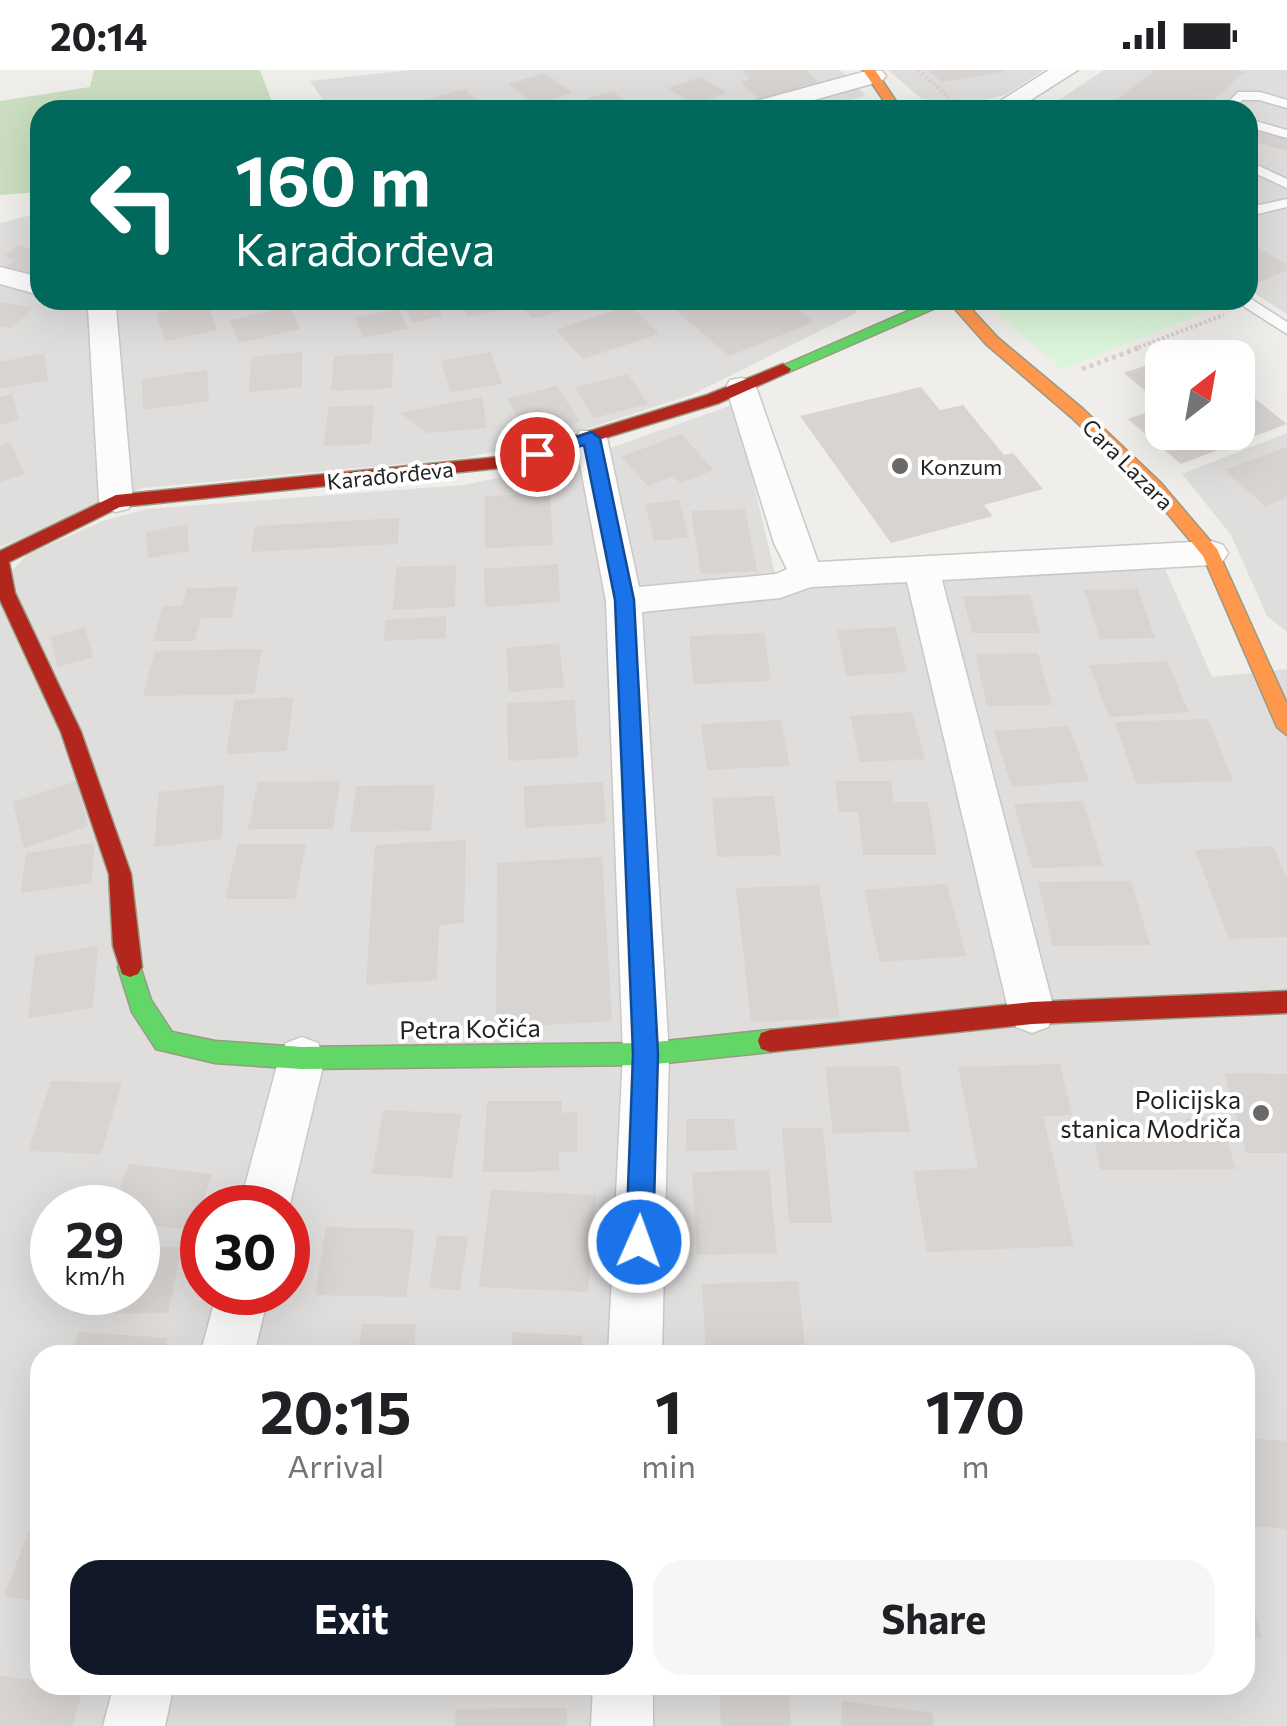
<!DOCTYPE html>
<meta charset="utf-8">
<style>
:root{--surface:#fff;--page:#f6f6f6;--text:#202124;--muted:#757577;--accent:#111827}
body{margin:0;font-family:Commissioner,sans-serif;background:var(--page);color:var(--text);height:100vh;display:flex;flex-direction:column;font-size:38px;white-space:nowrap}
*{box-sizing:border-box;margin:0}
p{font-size:32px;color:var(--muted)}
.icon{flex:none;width:55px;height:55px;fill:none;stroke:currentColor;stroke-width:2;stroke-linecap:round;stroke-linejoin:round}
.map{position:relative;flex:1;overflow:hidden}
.panel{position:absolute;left:30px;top:1275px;width:1225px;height:350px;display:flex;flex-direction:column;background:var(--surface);border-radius:30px;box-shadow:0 10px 40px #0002}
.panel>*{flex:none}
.hud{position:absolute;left:30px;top:30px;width:1228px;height:210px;border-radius:30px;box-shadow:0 10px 40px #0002;background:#00695c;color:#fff;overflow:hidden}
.needle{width:65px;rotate:31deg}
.controls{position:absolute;left:1145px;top:270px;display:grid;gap:20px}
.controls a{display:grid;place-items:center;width:110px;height:110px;border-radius:20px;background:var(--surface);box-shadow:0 10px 40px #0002;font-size:50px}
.speed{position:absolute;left:30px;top:1115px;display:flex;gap:20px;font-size:50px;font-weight:700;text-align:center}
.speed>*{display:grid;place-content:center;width:130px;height:130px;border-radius:50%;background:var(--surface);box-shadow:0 10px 40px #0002;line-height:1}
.speed small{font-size:25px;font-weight:400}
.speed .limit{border:15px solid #d22;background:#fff;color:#111}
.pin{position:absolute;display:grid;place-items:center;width:85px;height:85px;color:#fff;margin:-42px;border:5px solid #fff;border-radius:50%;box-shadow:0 2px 10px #0007}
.me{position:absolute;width:110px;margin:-55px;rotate:2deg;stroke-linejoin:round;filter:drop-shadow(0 0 8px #0008)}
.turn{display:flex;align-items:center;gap:35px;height:210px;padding:0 40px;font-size:45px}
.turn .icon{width:130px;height:130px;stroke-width:2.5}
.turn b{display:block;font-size:70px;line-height:85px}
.eta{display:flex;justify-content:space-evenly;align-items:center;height:170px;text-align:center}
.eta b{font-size:60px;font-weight:700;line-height:70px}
.action{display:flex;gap:20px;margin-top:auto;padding:20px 40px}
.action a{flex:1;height:115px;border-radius:30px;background:var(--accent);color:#fff;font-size:40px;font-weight:700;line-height:115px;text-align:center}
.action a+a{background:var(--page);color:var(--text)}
.status{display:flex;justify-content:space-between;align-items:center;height:70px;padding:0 50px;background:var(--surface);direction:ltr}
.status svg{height:28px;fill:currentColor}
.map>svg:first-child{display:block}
.residential{fill:#dfdedc;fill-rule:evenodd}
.forest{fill:#cbdec1}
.park{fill:#daf5da}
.parking{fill:#e0dfde}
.building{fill:#d7d4d2}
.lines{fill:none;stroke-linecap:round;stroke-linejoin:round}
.lane-casing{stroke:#c9c8c7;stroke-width:3}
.street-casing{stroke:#c9c8c7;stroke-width:3}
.fast-casing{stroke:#999a82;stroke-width:3}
.slow-casing{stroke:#999a82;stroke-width:3}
.jam-casing{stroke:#999a82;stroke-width:3}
.path-far1{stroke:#dccecd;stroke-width:4;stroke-dasharray:2.5 2.5;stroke-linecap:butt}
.path{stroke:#dccecd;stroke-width:5;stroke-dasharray:4 4;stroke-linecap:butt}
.lane{fill:#fdfcfc;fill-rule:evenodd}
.street{fill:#fdfcfc;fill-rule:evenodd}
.fast{fill:#63d668;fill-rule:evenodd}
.slow{fill:#ff974d;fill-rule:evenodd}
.jam{fill:#b3261e;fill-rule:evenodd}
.route{fill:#1a73e8;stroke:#114b97;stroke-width:2.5}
.poi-dot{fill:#6a6968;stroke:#fff;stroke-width:4}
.labels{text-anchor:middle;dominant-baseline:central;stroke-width:8;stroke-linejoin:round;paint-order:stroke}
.far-street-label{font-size:22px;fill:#222;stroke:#fff}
.far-poi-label{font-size:22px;fill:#222;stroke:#fff;text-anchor:start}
.street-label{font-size:25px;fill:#222;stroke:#fff}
.poi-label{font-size:25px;fill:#222;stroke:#fff;text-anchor:end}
</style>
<div class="status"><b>20:14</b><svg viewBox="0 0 49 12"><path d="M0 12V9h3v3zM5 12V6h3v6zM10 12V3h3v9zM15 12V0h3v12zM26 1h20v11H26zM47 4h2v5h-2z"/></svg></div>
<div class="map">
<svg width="1287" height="1656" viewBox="0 0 1287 1656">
<rect width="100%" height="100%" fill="#f0eeeb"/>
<!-- residential -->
<path class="residential" d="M410,0h430l26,26 -55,14h-481l-20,-29z
M888,0h156l-39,25 -37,9 -46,-5z
M1104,0h183v244l-39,-25v-179h-204z
M40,143v87h800l18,12 -167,83 -132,43 -95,20 -321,30 -143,59v-324z
M735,334l41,174 387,-14 49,113 75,-8v1057h-1287v-1143l28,-29 75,-33 44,-12 316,-24 105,-22zM52,1138h86v84h-86zM202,1138h86v84h-86zM40,1285h1205v330h-1205z
M1287,363v199l-20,-16 -36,-81 -49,-61z"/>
<!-- forest -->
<path class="forest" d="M94,0h166l12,32 -21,8h-211v82l-40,3v-94l90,-14z"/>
<!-- park -->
<path class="park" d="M991,230h240l2,1 -171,68 -62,-53z"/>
<!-- parking -->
<path class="parking" d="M1279,12l8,3v47l-39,-11v-11h-6z"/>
<!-- building -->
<path class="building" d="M742,0h65l14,16 -58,18 -23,-23 10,-1z
M929,0h73v2l-61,10z
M1155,0h82l7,2 -41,38h-99z
M545,3l27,20 -37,12 -27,-21z
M701,7l26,16 -34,11 -25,-16z
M465,19l23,21h-54l-10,-10z
M613,21l18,15 -30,4 -14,-12z
M1248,59l39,10v12l-39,-11z
M1248,171l39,24v5l-33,15 -6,-5z
M19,175l21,7v28l-37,-12 12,-8 -11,-4z
M401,230h33l8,16 -30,7z
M460,230h48l4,8 -44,9z
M517,230h42l7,9 -34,10z
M664,230h122l28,22 -85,34z
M0,232l33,6 -21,20 -12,-2z
M207,232l10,28 -52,11 -9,-28z
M631,235l28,29 -76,25 -27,-29z
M290,236l10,23 -61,14 -9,-23z
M399,239l9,20 -45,9 -8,-21z
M302,282v35l-53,5 2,-35z
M491,282l11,32 -52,8 -9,-32z
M44,283l4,27 -48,9v-27z
M393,283l-1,35 -61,3 3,-35z
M1162,290v45l-38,-32z
M207,300l2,31 -66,9 -1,-31z
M628,304l20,30 -54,14 -19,-31z
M1238,315l49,39 -106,40 -53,-45 34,-12v25h76z
M557,316l23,36 -51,14 -22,-37z
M921,317l19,23 23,-5 41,50 9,-2 30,36 -59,16 9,11 -102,27 -91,-127z
M12,324l7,26 -19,5v-28z
M482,327l5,31 -60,5 -27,-20z
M374,335l-3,39 -48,2 6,-39z
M681,364l33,36 -34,13 -6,-7 -26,10 -27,-29z
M10,372l15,32 -25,8v-36z
M1287,377v51l-22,8 -41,-36z
M550,423l3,52 -68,3v-52z
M679,430l10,37 -35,4 -9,-37z
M745,439l12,62 -56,3 -10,-63z
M399,448l-1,26 -147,8 4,-26z
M187,454l2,27 -41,7 -2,-26z
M558,494l2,38 -75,5 -1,-38z
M456,495l-1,42 -62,3 3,-43z
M238,517l-7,31h-30l-6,23h-42l10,-35h19l5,-18z
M1138,519l17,49 -55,1 -16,-49z
M1030,525l10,38h-68l-9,-37z
M446,546v22l-62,3 1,-21z
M85,557l8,30 -35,10 -8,-30z
M895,557l12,45 -60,4 -10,-46z
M764,563l7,48 -77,3 -5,-48z
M559,573l5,44 -55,5 -3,-44z
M262,579l-8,45 -111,2 12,-45z
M1038,583l14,52 -65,1 -12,-52z
M1167,591l22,51 -80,5 -20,-52z
M293,627l-6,54 -61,3 9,-54z
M575,630l3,57 -70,4 -1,-58z
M912,642l13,47 -65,3 -10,-46z
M1208,649l25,62 -97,3 -21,-62z
M781,650l9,46 -83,4 -6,-46z
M1069,656l20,55 -77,6 -18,-56z
M76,711l12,45 -64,22 -11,-46z
M340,711l-7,48h-85l10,-47z
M835,711h56l3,21h34l9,53h-74l-5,-43h-19z
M603,712l3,41 -81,5 -1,-42z
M224,715l-2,54 -68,8 5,-55z
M435,715l-4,46 -81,1 6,-46z
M774,726l7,59 -64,2 -5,-59z
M1083,731l20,65 -71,2 -18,-64z
M466,770l-2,83 -25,2 -2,55 -71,5 9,-140z
M95,773l-4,40 -70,10 5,-40z
M238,774h68l-11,55h-70z
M1273,776l14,32v59l-58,2 -34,-89z
M602,787l10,164 -116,7 1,-165z
M1131,811l19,64 -97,1 -15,-64z
M947,814l19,72 -86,6 -16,-72z
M819,815l21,133 -89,4 -15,-134z
M98,876l-5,62 -65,10 7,-62z
M1060,994l12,51 -29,1 31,130 -147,6 -14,-81 65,-3 -20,-101z
M899,996l11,66 -77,1 -8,-66z
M1224,1003l63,1v79h-41z
M51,1011l71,2 -21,71 -73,-3z
M487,1031h75v12l15,-1v40h-18v19l-76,1z
M383,1040l78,4 -9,64 -80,-4z
M1186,1048h35l15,51 -135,1 -9,-38 97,-1z
M686,1049h48l3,31 -51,1z
M782,1058h41l9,95h-43z
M129,1094l83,10 -18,56 -56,-6v-16h-25z
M769,1100l8,83 -80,2 -5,-83z
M491,1120l105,5 -8,97 -109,-5z
M326,1157l89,2 -9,68 -91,-2z
M437,1165l31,2 -8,53 -31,-2z
M138,1177h44l-14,66 -93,1 6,-22h57z
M798,1211l8,74h-100l-4,-71z
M362,1254h54l-2,31h-56z
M79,1262l88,6 -4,17h-91z
M513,1262l69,4 -1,19h-70z
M1245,1368l42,3v88l-42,-4z
M40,1431v101l-36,-6z
M1246,1511l16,56 -17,1z
M0,1606l40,5v4l44,1 -12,40h-72z
M719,1615h69l3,41h-70z
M842,1631l91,12v13h-92z
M567,1638v18h-112l1,-17z"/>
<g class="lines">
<defs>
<path id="lane" d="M1238,22h22l27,8v8l-28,-8h-17l-8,10h-13z
M1248,49l39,11v8l-39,-11z
M1248,91l39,18v9l-39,-18z
M1287,129v8l-29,7 -10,-3v-9l11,3z
M1248,227l39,25v12l-53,-34h14z"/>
<path id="street" d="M870,0l12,1 4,5 -4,5 -104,29h-39l3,-5z
M1049,0h29l-63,40h-29z
M0,197l40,10v18l-40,-11z
M99,230l13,2 4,6 17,193 -5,8 -12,3 -12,-3 -5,-8 -11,-193z
M741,308l11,2 4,7 62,175 393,-21 12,4 5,8 -5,8 -12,4 -269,15 113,433 -7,14 -16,6 -16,-6 -7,-14 -102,-431 -96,5 -31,11 -138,14 27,442 -7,301h-54l15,-301 -17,-453 -31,-163 5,-7h22l5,7 32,149 137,-13 11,-5 -13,-26 -48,-156 4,-7z
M302,967l16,6 7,15 -36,150 -1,3v-3h-49l40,-150 7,-15z
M217,1222h52l-15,63h-54z
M114,1615h60l-9,41h-62z
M593,1615h60v41h-62z"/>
<path id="fast" d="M933,230h21l-165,72 -14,-3z
M130,887l8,3 13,40 21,32 43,9 87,6 344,-4 124,-13 9,3 3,8 -3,8 -9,3 -124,13 -344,4 -87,-6 -59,-14 -24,-37 -14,-45 4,-7z"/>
<path id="slow" d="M863,0h12l27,40h-12z
M947,230h16l35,38 85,71 77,73 57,67 70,155v31l-10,-8 -74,-171 -55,-66 -77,-73 -85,-73z"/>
<path id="jam" d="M783,294l8,5 -2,3 -70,31 -209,64 -390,40 -111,55 6,31 66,139 50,142 11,93 -4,7 -8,3 -8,-3 -9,-28 -4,-72 -48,-142 -61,-132v-49l116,-56 393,-39 198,-61z
M1287,921v22l-255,11 -262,28 -9,-3 -3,-8 3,-8 9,-3 262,-28z"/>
</defs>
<!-- lane casing -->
<use href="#lane" class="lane-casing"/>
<!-- street casing -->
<use href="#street" class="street-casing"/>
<!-- fast casing -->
<use href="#fast" class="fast-casing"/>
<!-- slow casing -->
<use href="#slow" class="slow-casing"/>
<!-- jam casing -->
<use href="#jam" class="jam-casing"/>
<!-- path-far1 -->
<path class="path-far1" d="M918,0l45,40
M1134,279l90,-34"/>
<!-- path -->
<path class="path" d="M1082,299l59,-22"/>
<!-- lane -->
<use href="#lane" class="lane"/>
<!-- street -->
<use href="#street" class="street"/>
<!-- fast -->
<use href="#fast" class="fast"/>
<!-- slow -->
<use href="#slow" class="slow"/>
<!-- jam -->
<use href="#jam" class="jam"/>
</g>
<!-- route -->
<path class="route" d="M591,362l9,6 34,162 24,454 -5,188 -4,10 -10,3 -9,-3 -4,-10 7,-188 -18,-454 -31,-155 -47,14 -9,-5z"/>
<!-- markers -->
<g class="poi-dot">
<circle cx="900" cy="396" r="10"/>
<circle cx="1261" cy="1043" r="10"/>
</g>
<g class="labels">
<!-- far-street labels -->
<g class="far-street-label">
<text transform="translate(1128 394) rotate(45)">Cara Lazara</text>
<text transform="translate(390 405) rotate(-6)">Karađorđeva</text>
</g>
<!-- far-poi labels -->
<g class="far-poi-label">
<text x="920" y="396">Konzum</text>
</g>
<!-- street labels -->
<g class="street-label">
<text transform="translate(470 958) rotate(-1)">Petra Kočića</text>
</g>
<!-- poi labels -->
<g class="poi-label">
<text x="1241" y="1029">Policijska<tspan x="1241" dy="29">stanica Modriča</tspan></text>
</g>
</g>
</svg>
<div class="controls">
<a><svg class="needle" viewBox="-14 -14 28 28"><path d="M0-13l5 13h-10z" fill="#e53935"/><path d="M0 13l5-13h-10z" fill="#757577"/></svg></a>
</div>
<div class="speed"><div>29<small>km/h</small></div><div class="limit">30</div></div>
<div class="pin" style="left:537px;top:384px;background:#d93025"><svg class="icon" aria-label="arrive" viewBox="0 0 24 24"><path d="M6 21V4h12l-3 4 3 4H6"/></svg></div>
<svg class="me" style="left:639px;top:1172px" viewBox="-20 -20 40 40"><circle r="17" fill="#1a73e8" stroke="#fff" stroke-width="3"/><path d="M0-11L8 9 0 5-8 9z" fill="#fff"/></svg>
<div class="hud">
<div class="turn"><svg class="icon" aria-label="left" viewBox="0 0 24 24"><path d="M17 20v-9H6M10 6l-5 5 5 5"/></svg><div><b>160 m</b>Karađorđeva</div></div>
</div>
<section class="panel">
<div class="eta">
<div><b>20:15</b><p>Arrival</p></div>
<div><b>1</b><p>min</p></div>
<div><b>170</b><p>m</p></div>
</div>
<div class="action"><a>Exit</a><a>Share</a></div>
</section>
</div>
